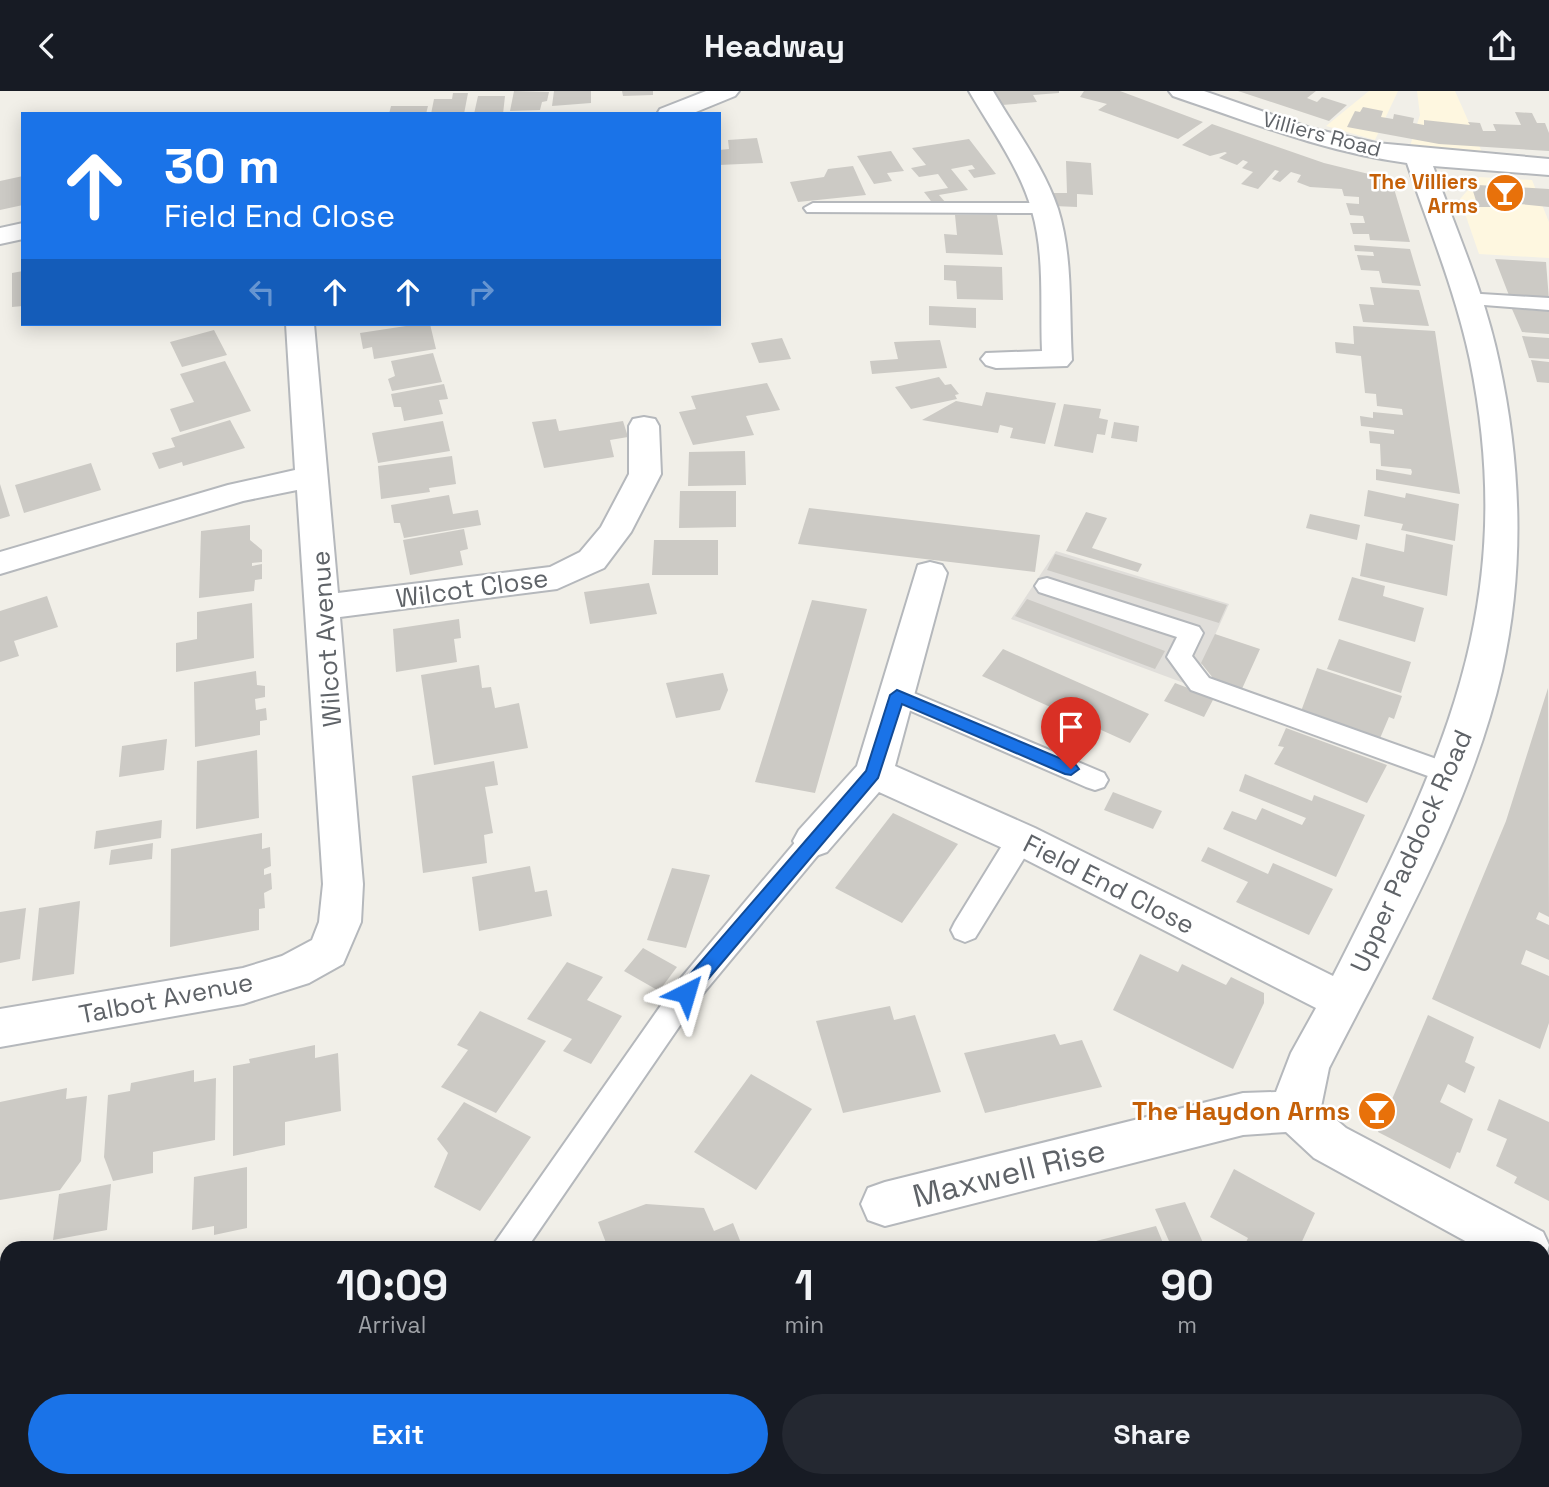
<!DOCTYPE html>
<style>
:root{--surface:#171b24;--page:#242831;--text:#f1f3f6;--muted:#9ea1a6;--accent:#1a73e8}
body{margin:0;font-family:"Space Grotesk",sans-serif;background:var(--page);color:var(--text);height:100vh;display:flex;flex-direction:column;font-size:26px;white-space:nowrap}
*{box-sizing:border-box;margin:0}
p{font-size:23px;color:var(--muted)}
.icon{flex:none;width:38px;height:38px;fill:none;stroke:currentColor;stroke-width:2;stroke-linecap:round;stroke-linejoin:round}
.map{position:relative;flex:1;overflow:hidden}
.panel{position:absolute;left:0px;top:1150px;width:1550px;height:247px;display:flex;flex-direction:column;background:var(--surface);border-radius:21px 21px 0 0;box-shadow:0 4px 18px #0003}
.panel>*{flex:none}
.guide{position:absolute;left:21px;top:21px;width:700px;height:214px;border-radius:0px;box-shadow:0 4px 18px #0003;background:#1a73e8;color:#fff;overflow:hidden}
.pin{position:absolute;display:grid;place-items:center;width:60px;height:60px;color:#fff;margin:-72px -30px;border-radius:50% 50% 50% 0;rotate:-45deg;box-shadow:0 0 7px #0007}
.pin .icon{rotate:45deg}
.me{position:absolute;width:77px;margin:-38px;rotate:40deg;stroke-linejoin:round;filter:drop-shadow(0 0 5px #0008)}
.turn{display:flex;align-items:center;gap:24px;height:147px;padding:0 28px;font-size:32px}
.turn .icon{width:91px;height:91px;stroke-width:2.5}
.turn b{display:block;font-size:49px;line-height:60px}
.lanes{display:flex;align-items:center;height:66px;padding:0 28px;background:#0003;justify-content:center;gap:35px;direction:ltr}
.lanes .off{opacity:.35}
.eta{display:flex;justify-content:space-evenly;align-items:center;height:119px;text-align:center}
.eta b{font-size:42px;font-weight:800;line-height:49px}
.button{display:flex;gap:14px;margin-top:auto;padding:14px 28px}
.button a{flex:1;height:80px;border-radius:42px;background:var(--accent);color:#fff;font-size:28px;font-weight:800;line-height:80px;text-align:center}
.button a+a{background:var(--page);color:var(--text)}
header{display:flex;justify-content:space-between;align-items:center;height:91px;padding:0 28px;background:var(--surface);font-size:32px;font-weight:800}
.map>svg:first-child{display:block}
.commercial{fill:#fef7e0}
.industrial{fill:#e0deda}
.green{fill:#c5e8c5}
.building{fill:#cccac5}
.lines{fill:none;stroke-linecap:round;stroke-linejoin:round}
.service-casing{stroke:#b5b8bc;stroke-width:4}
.minor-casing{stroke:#b5b8bc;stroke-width:4}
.service{fill:#fff;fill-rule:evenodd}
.minor{fill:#fff;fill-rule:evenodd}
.route{fill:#1a73e8;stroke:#114b97;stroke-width:2}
.labels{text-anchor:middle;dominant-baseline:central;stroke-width:5;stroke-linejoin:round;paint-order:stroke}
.far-street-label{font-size:21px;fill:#5f6368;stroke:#fff}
.far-food-label{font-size:21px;font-weight:bold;fill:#c56008;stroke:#fff;text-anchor:end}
.street-label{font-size:26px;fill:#5f6368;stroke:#fff}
.food-label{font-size:26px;font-weight:bold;fill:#c56008;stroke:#fff;text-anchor:end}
.near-street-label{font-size:32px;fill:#5f6368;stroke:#fff}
</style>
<header><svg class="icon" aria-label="back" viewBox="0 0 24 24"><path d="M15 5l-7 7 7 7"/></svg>Headway<svg class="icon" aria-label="share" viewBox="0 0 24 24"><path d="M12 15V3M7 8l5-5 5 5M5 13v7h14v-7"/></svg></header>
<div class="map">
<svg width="1549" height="1396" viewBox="0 0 1549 1396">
<rect width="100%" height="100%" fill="#f1efe8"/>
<!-- commercial -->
<path class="commercial" d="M1369,0h29l-23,49 -49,-14z
M1417,0h38l27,61 -72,-6 10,-31z
M1479,86l53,3 17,42v36l-70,-4 -19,-55z"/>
<!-- industrial -->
<path class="industrial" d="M1056,460l173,53 -37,82 -181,-67z"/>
<!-- green -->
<path class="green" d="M7,1279v111h437l1,6h-445v-116z"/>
<!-- building -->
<path class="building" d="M514,0l35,1 -2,9 -5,1 -2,8 -30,1z
M554,0h37v12l-39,3z
M622,0h31v4l-30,1z
M995,0h64v2l-26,2 4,7 -35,3z
M1084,0h36l83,31 -25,17 -80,-29 9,-6 -27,-7z
M1238,0h78l-9,7 10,4 5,-5 25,8 -18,16z
M453,2h15l-4,21h-33l3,-15h18z
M478,5h27l-2,18h-29z
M391,15h37l-2,8h-37z
M1363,16l20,4 -2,6 12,2 1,-5 20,4 -1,5 11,2v-5l46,5 -2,-3 12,1 3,8h13l-3,-7 28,1 -6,-13 17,1 5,10h8l4,10v18l-110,-7 -92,-17 8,-16 5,1z
M1212,33l112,39 61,15 6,4 4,10 15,50 -40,-2 -1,-6h-16l-3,-11h15l-2,-7 -13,-1 -4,-12 13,1v-7l-15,-1 -2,-7 -32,-2 -13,-5 4,-7 -10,-3 -11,10 -8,-3 7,-8 -4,-1 -17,19 -17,-5 12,-12 -11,-4 6,-6 -5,-2 -6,5 -18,-7 8,-5 -2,-1 -15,4 -28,-11z
M757,47l6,25 -44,2v-15l10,-1 -1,-9z
M969,48l27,35 -22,4 -6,-8 7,-1 -3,-4 -21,4 17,21 -29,5 7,8 -12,2 -10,-13 24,-4 -10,-14 -19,3 -8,-9 15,-3 -14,-17z
M891,60l13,20 -17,2 5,8 -18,3 -17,-28z
M1066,70l25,2 2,32 -16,-1v13l-23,-1v-13h13z
M853,75l13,29 -68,7 -8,-20 34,-5 4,-8z
M23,85v29l-23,5v-29z
M1478,94l71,4v18l-29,-3 -5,-7 3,10h-40l-6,-19z
M955,124h42l6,40 -57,-2 -2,-19 13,1z
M1354,154l56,4 11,37 -39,-3 -3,-12 -18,-1 -4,-15 17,1 -1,-4 -18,-1z
M1495,168l51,3 3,38 -39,-2z
M944,174l58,2 1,33 -46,-1 -1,-18 -12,-1z
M23,180v35l-11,1v-34z
M1370,196l49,3 10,36 -66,-4 -4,-18 15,1z
M929,215l47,2v20l-47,-3z
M1512,218l37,2v23l-27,-2z
M419,233h11l6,25 -62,10 -2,-12 -9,2 -3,-16z
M1353,235l82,5 25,163 -84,-14v-11l35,6 1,-3 -1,-3 -30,-3 -1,-22 -10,-1 -1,-12 25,3v-4l-33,-4 -1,-10 13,2v-6l30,3 -1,-6 -25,-3 -1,-12 -11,-1 -4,-37 -25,-3 -1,-11 19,2z
M214,239l13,25 -45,12 -12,-25z
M1522,245l27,2v21l-20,-1z
M782,247l9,21 -32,4 -8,-20z
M940,249l7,28 -75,6 -2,-13 28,-2 -4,-17z
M433,262l9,29 -50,9 -4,-12 7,-3 -4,-15z
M1531,269l18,2v21l-12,-1z
M225,270l26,50 -71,21 -10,-23 24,-7 -14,-28z
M939,286l6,8 6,-1 8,10 -4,1 2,4 -46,10 -16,-22z
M767,292l13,27 -34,6 8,19 -61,10 -14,-33 17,-3 -5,-13z
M444,293l4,15 -9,1 4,14 -39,7 -3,-14h-7l-3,-13z
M986,301l70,11 -11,41 -35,-6 3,-10 -13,-3 -2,8 -76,-13 34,-19 26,5z
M1064,313l37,5 -2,9 9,2 -3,15 -8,-1 -4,19 -39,-7z
M556,328l3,12 64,-10 5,16 -18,3 4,17 -70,11 -12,-46z
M230,329l15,28 -62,18 -1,-4 -23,7 -7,-16 23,-6 -4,-9z
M443,330l7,30 -72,12 -6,-30z
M1114,331l25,4 -2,16 -26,-4z
M745,360l1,34 -58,1 1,-34z
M452,365l4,28 -27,4 1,4 -49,7 -3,-33z
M91,372l10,27 -77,23 -9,-28z
M0,393l10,32 -10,3z
M1368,399l37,8 1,-5 53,11 -4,37 -54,-11 2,-6 -39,-8z
M680,400h56v36l-57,1z
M449,404l4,19 25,-4 3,15 -77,13 -4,-15h-6l-3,-18z
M809,417l231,27 -5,37 -237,-28z
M1086,421l21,6 -15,30 50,16 -4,8 -72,-21z
M1310,423l50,11 -3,15 -51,-12z
M250,434v15l12,10v12l-10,1v3l10,-2v15l-7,1 -1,11 -55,7 2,-67z
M464,438l4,20 -8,2 3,14 -53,10 -7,-35z
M1406,443l47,11 -6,51 -87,-20 6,-33 38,9z
M654,449h64v35h-66z
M1055,463l172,51 -8,18 -172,-53z
M1352,486l33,9 -2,10 41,12 -9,34 -77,-22z
M649,492l8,31 -67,10 -6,-32z
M47,505l11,31 -44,14 5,15 -19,6v-51z
M1027,508l138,52 -10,18 -140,-53z
M812,509l55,9 -52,184 -60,-11z
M252,512l2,55 -78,14v-29l21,-4v-27z
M459,528l2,19 -7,1 3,23 -61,10 -3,-43z
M1215,543l45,15 -19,42 -24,-8 -16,-20z
M1339,548l72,23 -10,31 -74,-24z
M1003,558l97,43 49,22 -19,29 -148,-67z
M479,574l3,23 9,-1 4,21 24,-5 9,45 -94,17 -13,-90z
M1317,577l85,28 -8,23 -5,-2 -11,26 -78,-29z
M256,580l1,14 8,1v11l-10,2 1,11 10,-2 1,12 -7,1v14l-65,12 -1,-65z
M723,582l5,17 -8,20 -44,8 -10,-35z
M1175,592l39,15 -10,19 -40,-16z
M1548,597l1,229 -10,-5 -3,7 13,6v35l-23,-10 -5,14 28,12v47l-9,26 -108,-50 74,-178z
M1286,637l101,37 -20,38 -93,-39 10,-17 -6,-1z
M167,648l-3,31 -45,7 3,-31z
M257,659l2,68 -63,11 1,-68z
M494,670l4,24 -13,2 8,46 -9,2 3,28 -64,10 -11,-97z
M1245,683l67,27 2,-6 51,20 -29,62 -113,-48 9,-18 24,9 6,-12 40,17 4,-7 -67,-27z
M1113,701l49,19 -9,18 -49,-19z
M893,722l65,31 -56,79 -67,-35z
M162,729l-1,18 -67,11 2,-18z
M262,742v16l8,-2 1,19 -7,3v6l7,-2 1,16 -8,4 1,15 -6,1v21l-89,17 1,-98z
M153,752l-1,16 -43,6 2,-15z
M1208,756l60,27 5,-11 60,26 -24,46 -73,-33 12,-20 -47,-21z
M530,775l5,26 12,-2 5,26 -73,15 -7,-54z
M672,777l38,7 -24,73 -39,-8z
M80,810l-6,73 -42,7 7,-73z
M26,817l-6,51 -20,4v-51z
M643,857l34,19 -18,24 -35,-20z
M1140,863l38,18 4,-8 44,21 5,-8 33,16v10l-31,66 -120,-59z
M567,871l36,15 -16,23 35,16 -31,48 -28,-13 9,-12 -45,-20z
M890,915l4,14 21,-5 26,77 -98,21 -27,-92z
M480,920l66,30 -50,72 -55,-26 27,-37 -11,-5z
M1428,924l46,22 -9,25 10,5 -10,26 -17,-9 -8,18 33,17 -13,34 -3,-1 -7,17 -72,-37z
M1055,943l5,11 22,-5 20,47 -117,26 -21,-60z
M315,954v13l23,-5 3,58 -56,11v23l-52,11v-90l17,-3 -1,-4z
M194,979v12l22,-4 -1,62 -62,12v21l-40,8 -9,-24 4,-62 22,-4 1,-8z
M751,983l61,35 -56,81 -62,-38z
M67,997l-1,11 21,-3 -6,65 -21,29 -60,10v-98z
M1499,1008l50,23v79l-35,-18 3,-6 -21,-11 11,-27 -20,-9z
M464,1011l67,35 -51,74 -46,-24 14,-34 -11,-14z
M247,1076v61l-33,7v-9l-22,4 2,-53z
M1234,1078l81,44 -16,35h-56l5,-10 -38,-21z
M111,1093l-4,46 -54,10 6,-46z
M1185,1111l19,43 -32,3 -17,-39z
M646,1113l58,4 10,23 19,-8 10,25h-135l-10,-26z
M1156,1135l9,22h-93v-1z
M572,1390h111l2,6h-111z
M1365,1390h68l11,6h-82z"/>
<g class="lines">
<defs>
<path id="service" d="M813,112h232l9,5 -9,5 -238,-1 -3,-4z
M1465,202l84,5v12l-91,-7 -3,-4z
M1047,487l152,49 4,6 -11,23 17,22 250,89 4,7 -4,7 -9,3 -259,-94 -24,-33 10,-20 -138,-45 -4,-6 4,-6z
M897,595l207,87 4,7 -4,7 -9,3 -9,-3 -198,-86 -3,-6 3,-6z
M1021,737l10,3 3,8 -3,8 -56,91 -10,4 -10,-4 -4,-8 4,-8 56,-91z
M813,739l10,3 4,8 -4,8 -127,153 -169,246h-36l185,-264 127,-151z
M1549,1328v68h-33l2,-6h26v-60z
M451,1390h36l2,6h-36z"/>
<path id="minor" d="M706,0h33l-4,5 -44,18h-34l3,-5z
M969,0h24c22,38 51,76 65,118 15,48 11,101 14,151l-5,6 -71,2 -10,-3 -5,-6 5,-6 56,-2c-2,-46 3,-95 -10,-140 -12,-43 -41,-82 -63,-120z
M1169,0h35l106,37 66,15 173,16v16l-116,-9c23,64 52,128 66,196 22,102 26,206 3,309 -32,140 -109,271 -173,397l-8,39 25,21 197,104 6,13 -5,18v-15h-66l-164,-90 -28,-26 -43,3 -358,91 -17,-6 -7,-16 7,-16 17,-6 358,-89 33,-1 15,-39 25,-45 -309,-158 -128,-58 -52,60 -14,5 -14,-5 -6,-11 6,-11 58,-64 61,-201 12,-3 12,3 5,8 -52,193 140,62 298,148c108,-213 187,-370 137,-616 -14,-67 -41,-132 -63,-197 -82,-11 -157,-41 -234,-67z
M23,132v16l-23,5v-16z
M286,233h28l24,269 212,-26 30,-15 21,-25 28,-53v-48l4,-7 11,-2 11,2 4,7 2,48 -30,58 -27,36 -47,21 -217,28 23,267 -2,38 -18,42 -34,19 -66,21 -243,43v-38l243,-41 39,-12 30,-16 7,-18 4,-38 -26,-394 -54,11 -243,73v-22l228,-67 67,-15z"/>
</defs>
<!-- service casing -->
<use href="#service" class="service-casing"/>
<!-- minor casing -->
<use href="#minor" class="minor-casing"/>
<!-- service -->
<use href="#service" class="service"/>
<!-- minor -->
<use href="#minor" class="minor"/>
</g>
<!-- route -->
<path class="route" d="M897,599l179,75 3,4 -8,6 -6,-1 -163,-70 -24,74 -186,220h-13l-2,-5 2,-6 187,-216 24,-76z"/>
<!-- icons -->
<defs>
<symbol id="bar-disc" viewBox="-11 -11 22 22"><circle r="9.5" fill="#e8710a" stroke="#fff"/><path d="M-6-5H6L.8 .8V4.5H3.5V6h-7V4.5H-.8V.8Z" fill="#fff"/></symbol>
</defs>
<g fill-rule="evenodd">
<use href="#bar-disc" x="1483" y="80" width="44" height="44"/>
<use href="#bar-disc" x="1355" y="998" width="44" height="44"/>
</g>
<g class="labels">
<!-- far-street labels -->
<g class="far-street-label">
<text transform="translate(1322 43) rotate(15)">Villiers Road</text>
</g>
<!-- far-food labels -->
<g class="far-food-label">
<text x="1478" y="90">The Villiers<tspan x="1478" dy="24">Arms</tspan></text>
</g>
<!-- street labels -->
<g class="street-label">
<text transform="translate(472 497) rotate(-8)">Wilcot Close</text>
<text transform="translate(326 548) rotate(-94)">Wilcot Avenue</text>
<text transform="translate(1411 760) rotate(-66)">Upper Paddock Road</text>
<text transform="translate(1109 793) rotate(27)">Field End Close</text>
<text transform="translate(166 907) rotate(-11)">Talbot Avenue</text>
</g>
<!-- food labels -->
<g class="food-label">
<text x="1350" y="1020">The Haydon Arms</text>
</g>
<!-- near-street labels -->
<g class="near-street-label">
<text transform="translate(1009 1082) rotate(-14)">Maxwell Rise</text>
</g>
</g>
</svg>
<div class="pin" style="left:1071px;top:678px;background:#d93025"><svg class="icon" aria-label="arrive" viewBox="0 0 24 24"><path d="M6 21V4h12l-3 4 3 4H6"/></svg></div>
<svg class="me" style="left:686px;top:902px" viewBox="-20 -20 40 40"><path d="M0-17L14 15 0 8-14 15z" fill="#1a73e8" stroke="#fff" stroke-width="4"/></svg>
<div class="guide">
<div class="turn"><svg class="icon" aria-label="ahead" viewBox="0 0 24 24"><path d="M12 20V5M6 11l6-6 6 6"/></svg><div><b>30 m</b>Field End Close</div></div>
<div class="lanes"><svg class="icon off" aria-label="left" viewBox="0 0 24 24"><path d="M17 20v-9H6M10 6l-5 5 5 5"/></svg><svg class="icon" aria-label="ahead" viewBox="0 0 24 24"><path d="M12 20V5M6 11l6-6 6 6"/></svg><svg class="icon" aria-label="ahead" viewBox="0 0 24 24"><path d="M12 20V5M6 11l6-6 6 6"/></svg><svg class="icon off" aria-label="right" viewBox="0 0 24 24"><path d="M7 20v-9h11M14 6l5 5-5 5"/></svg></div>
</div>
<section class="panel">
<div class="eta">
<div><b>10:09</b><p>Arrival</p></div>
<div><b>1</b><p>min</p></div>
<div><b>90</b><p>m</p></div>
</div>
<div class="button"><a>Exit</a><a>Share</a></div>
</section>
</div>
